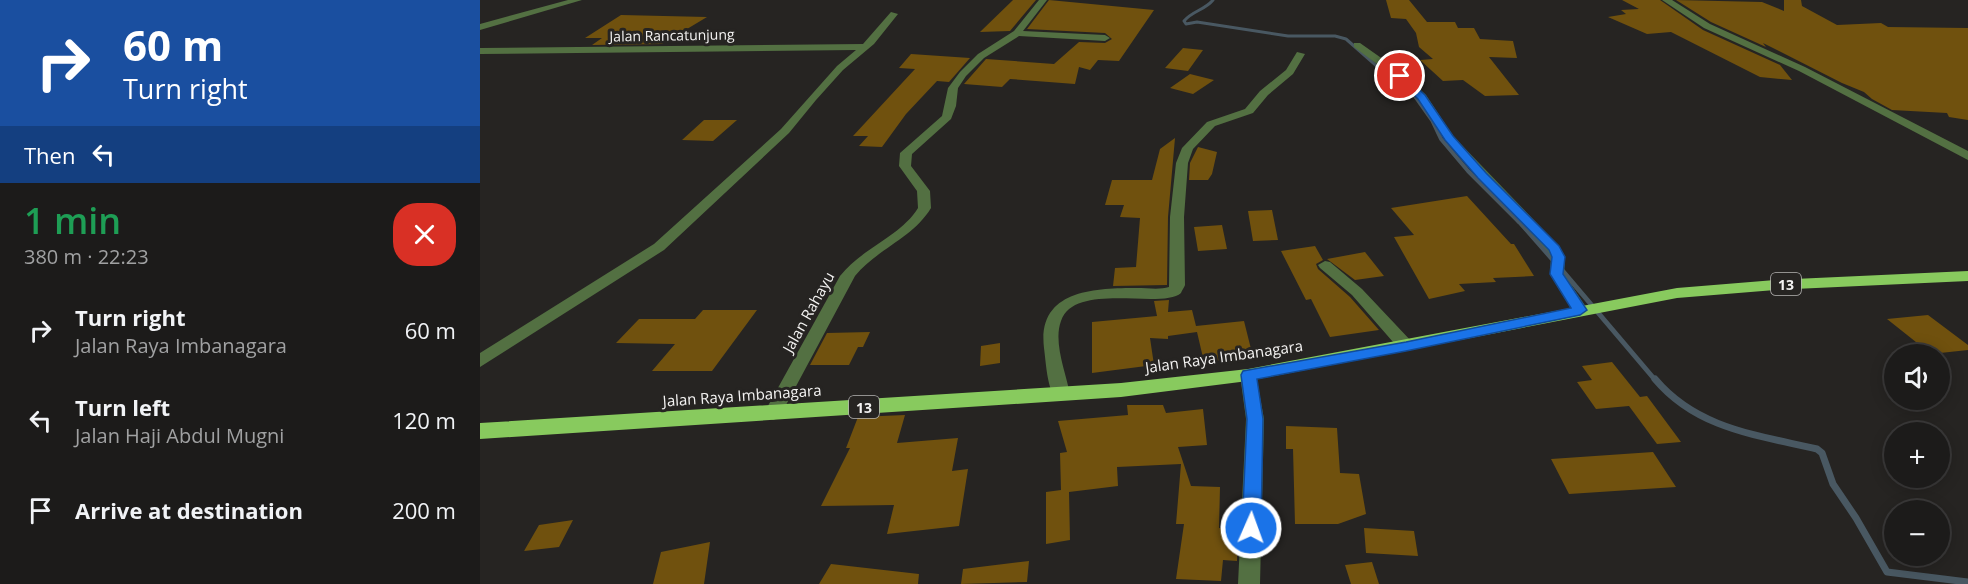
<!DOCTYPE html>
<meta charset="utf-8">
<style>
:root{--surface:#1c1b1a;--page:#292827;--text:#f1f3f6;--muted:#a0a1a2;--line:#3a3939}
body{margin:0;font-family:"Open Sans",sans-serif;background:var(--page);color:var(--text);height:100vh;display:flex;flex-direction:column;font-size:22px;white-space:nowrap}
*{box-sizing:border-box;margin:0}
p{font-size:20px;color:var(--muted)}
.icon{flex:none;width:33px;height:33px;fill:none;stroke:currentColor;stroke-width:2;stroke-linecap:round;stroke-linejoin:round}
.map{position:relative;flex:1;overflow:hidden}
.panel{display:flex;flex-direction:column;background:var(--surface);width:480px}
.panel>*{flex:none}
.hud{background:#1a4fa0;color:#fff;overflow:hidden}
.controls{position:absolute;left:1404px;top:344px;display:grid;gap:12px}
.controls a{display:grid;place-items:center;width:66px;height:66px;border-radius:50%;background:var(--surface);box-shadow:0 3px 15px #0003,0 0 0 2px var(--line);font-size:30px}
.pin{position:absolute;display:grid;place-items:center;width:51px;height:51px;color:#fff;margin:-26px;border:3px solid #fff;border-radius:50%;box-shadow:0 2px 6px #0007}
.me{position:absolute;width:66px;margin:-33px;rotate:2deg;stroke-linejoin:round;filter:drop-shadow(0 0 4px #0008)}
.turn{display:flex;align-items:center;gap:21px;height:126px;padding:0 24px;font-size:27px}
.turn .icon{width:78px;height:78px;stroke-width:2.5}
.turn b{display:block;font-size:42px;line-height:51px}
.then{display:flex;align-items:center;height:57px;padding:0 24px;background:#0003;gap:12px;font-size:22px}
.round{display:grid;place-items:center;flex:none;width:63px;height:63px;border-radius:24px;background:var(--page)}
.head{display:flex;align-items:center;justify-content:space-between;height:102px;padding:0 24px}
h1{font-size:36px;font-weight:600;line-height:45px;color:#1e9e55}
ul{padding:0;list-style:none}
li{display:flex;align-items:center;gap:18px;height:90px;padding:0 24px}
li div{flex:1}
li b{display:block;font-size:22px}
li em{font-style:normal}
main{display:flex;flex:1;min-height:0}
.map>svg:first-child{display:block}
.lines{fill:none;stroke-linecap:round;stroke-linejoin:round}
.stream-far3{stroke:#495862;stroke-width:3}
.stream-far2{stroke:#495862;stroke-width:4}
.stream-far1{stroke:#495862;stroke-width:5}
.stream{stroke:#495862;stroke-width:7}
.building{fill:#70510e}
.minor{fill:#537042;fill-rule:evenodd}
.trunk{fill:#88ca5e;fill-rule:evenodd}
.route{fill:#1a73e8;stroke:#114b97;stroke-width:1.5}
.labels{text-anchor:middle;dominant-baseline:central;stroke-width:6;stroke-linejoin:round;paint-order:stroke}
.far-street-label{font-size:14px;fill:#f4f3f2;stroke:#262422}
.shield{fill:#262422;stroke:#b6b5b4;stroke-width:1.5}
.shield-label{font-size:14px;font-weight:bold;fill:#f4f3f2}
.street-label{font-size:15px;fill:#f4f3f2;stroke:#262422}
</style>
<main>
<section class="panel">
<div class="hud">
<div class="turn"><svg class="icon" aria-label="right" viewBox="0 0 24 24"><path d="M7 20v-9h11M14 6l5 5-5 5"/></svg><div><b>60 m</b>Turn right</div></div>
<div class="then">Then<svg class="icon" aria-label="left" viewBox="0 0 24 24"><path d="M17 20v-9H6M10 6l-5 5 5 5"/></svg></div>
</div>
<div class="head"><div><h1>1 min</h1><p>380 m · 22:23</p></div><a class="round" style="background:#d93025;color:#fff"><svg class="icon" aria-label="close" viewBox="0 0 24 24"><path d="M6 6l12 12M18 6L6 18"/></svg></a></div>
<ul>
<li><svg class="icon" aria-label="right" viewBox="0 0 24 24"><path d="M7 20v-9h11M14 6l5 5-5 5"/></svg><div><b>Turn right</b><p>Jalan Raya Imbanagara</p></div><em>60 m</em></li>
<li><svg class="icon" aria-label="left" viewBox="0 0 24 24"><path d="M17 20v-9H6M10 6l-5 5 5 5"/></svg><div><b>Turn left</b><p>Jalan Haji Abdul Mugni</p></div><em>120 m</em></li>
<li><svg class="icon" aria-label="arrive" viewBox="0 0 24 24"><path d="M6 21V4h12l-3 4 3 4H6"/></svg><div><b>Arrive at destination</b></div><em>200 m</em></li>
</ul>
</section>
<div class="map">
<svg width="1488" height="584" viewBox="0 0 1488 584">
<rect width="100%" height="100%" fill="#262422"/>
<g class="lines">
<!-- stream-far3 -->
<path class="stream-far3" d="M733,0c-8,10 -21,11 -29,21l2,3 11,-2 91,14h47l11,3 33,29 16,9
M933,94l3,4"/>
<!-- stream-far2 -->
<path class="stream-far2" d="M935,96l17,24 9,19 27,32 51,51"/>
<!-- stream-far1 -->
<path class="stream-far1" d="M1038,220l37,42
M1081,269l95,112"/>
<!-- stream -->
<path class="stream" d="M1175,379c42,50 102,56 162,70l5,4 11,31 23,34 31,54 81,10"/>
</g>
<!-- building -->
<path class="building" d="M533,0h23l-26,31 -30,1z
M569,0l105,10 -35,51 -21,-1 -8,10 -11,-3 -4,17 -65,-5 -8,8 -38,-3 22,-25 68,5 25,-22 26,1 7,-4 -7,-6 -78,-4z
M906,0h23l18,22h28l3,6h16l6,11 33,2 4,17 -28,-1 30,38 -34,1 -22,-16 -20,1 -23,-21 13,-1 -14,-12 -3,-14 -10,-14 -15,-1z
M1142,0h38l43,30 77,35 12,15 -32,-3 -89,-45 -24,2 -39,-17 18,-3 -5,-4 18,-1z
M1196,0l86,2 22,9v-11h17l1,6 35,19 44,-2 7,4 80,1v92l-19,-3 -2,-4 -55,-3 -20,-11 -8,-7 -22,-9 -79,-40 3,4 -55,-25z
M141,15l86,2 -45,27 -70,1 10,-7h-17z
M703,48l20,2 -15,21 -23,-3z
M431,54l59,4 -21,24 -12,-1 -31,33 -24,33 -23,-1 9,-10h-15l62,-67 -16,-1z
M710,74l24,6 -21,14 -23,-6z
M224,120h33l-24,21 -31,-1z
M695,138l-7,79 -1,68 -54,1 2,-18 21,-1 4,-49 -20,-1 4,-12h-19l7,-25h40l8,-31z
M718,147l19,5 -5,22 -4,6h-19l1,-17z
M987,196l44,48h3l20,32 -41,2 3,4 -37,2 6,7 -36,8 -35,-62 20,-2 -23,-27z
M792,210l6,30 -25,1 -5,-30z
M742,225l5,24 -29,2 -4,-24z
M835,246l8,14 -7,4 2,5 32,28 29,33 -49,7 -19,-38 -5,1 -25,-49z
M885,252l19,24 -29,4 -28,-21z
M689,300l-1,12 24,-2 4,16 48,-5 9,36 -49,5 -7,-30 -29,4v3l-18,-1 4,27 -62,8v-51l65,-6 -3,-15z
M223,310h54l-45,61h-60l23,-27 -59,-1 23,-24h56z
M1448,315l40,30v5l-37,4 -44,-35z
M390,332l-7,15h-5l-9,18h-39l17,-32z
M520,343v20l-20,3 1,-20z
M1132,362l28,35 7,-1 34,46 -24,2 -28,-38 -33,3 -19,-27 15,-2 -10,-14z
M647,405h36l3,8 37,-4 4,36 -29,2 13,39 29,1 -1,41 19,2 -1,31 -14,-1 -2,21 -45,-2 8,-55h-8l5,-60 -64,3 1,19 -49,6 1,48 -24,4v-52l15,-2 -1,-37 7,-1 -9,-31 70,-6z
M425,415l-8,28 61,-5 -6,33 16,-2 -9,57 -72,8 7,-29 -73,1 29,-58h-4l12,-31z
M806,426l51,2 3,45 19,1 7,40 -28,10h-43l-2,-75h-7z
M1173,452l23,35 -107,7 -18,-35z
M93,520l-14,27 -35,4 15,-26z
M884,528l50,3 4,25 -52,-3z
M230,542l-6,42h-51l8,-32z
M549,561l-2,21 -66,2 2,-15z
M892,562l7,22h-28l-6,-19z
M351,564l88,10 -1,10h-99z"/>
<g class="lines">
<!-- minor -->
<path class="minor" d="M88,0h14l-102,30v-6z
M559,0h8l-24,31 82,4 5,3 -5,3 -86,-5 -35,22 -18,18 -8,12 -2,18 -5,13 -39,35 -1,12 19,25 1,17c-18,30 -54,41 -76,68l-76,142 -6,2 -6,-2 -3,-5 76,-137c22,-28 61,-40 78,-68l-1,-17 -18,-25 1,-13 42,-37 6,-28 12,-16 18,-18 36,-23z
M1182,0h10l38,24 95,43 163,84v9l-169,-89 -95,-43z
M411,12l7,2 -24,30 -31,26 -27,30 -27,33 -125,117 -184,117v-14l174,-109 127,-115 56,-63 19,-16 -376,4v-6l383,-4z
M874,43h6l44,31 22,21 27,41 106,110 6,11 -1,17 24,36 -3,3h-10l-25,-39 1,-17 -3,-6 -103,-111 -27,-41 -22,-21 -42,-31z
M817,52l8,2 -12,20 -25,21 -15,18 -38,13 -22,23 -5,14 -4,54 1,68c0,1 -4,7 -4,8 -19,17 -106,-12 -120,28 -8,21 5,52 9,73l-3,4 -6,2 -6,-2c-8,-12 -9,-35 -11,-50 -7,-58 50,-60 93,-60 10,0 23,2 32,-1l1,-70 6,-54 6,-15 25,-26 38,-13 15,-18 26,-21z
M845,261l5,1 32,27 50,53 2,4 -2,4h-12l-48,-55 -32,-27 -2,-3z
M768,369l6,2 2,4 8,44 -4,165h-22l8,-165 -6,-44 2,-4z"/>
<!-- trunk -->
<path class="trunk" d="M1488,271v10l-193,9 -98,8 -429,83 -127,16 -641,42v-16l641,-40 127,-14 429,-81 98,-8z"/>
</g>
<!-- route -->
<path class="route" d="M916,74h7l22,21 28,41 33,37 73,73 6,11 -2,17 24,36 -7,5 -174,36 -149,28 6,40 -2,109 -3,6 -7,2 -6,-2 -3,-6 5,-109 -6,-44 2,-4 163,-29 165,-34 -21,-34 2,-17 -3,-7 -71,-72 -33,-38 -27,-41 -22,-21z"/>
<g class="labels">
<!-- far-street labels -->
<g class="far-street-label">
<text transform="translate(192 35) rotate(-1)">Jalan Rancatunjung</text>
</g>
<!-- shield labels -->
<g class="shield">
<rect x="1291" y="273" width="30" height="22" rx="4.5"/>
<rect x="369" y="396" width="30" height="22" rx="4.5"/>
</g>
<g class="shield-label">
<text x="1306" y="284">13</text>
<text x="384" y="407">13</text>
</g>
<!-- street labels -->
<g class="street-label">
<text transform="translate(328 312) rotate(-61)">Jalan Rahayu</text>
<text transform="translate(744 356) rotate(-8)">Jalan Raya Imbanagara</text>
<text transform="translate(262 395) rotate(-4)">Jalan Raya Imbanagara</text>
</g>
</g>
</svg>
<div class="controls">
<a><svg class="icon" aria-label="sound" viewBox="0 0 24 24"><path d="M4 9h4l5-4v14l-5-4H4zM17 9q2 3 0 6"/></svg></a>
<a>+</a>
<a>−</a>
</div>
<div class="pin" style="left:920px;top:76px;background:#d93025"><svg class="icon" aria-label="arrive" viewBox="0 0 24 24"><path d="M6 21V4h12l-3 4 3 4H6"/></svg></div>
<svg class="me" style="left:771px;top:528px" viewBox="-20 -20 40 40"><circle r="17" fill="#1a73e8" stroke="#fff" stroke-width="3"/><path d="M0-11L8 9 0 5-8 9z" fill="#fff"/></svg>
</div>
</main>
